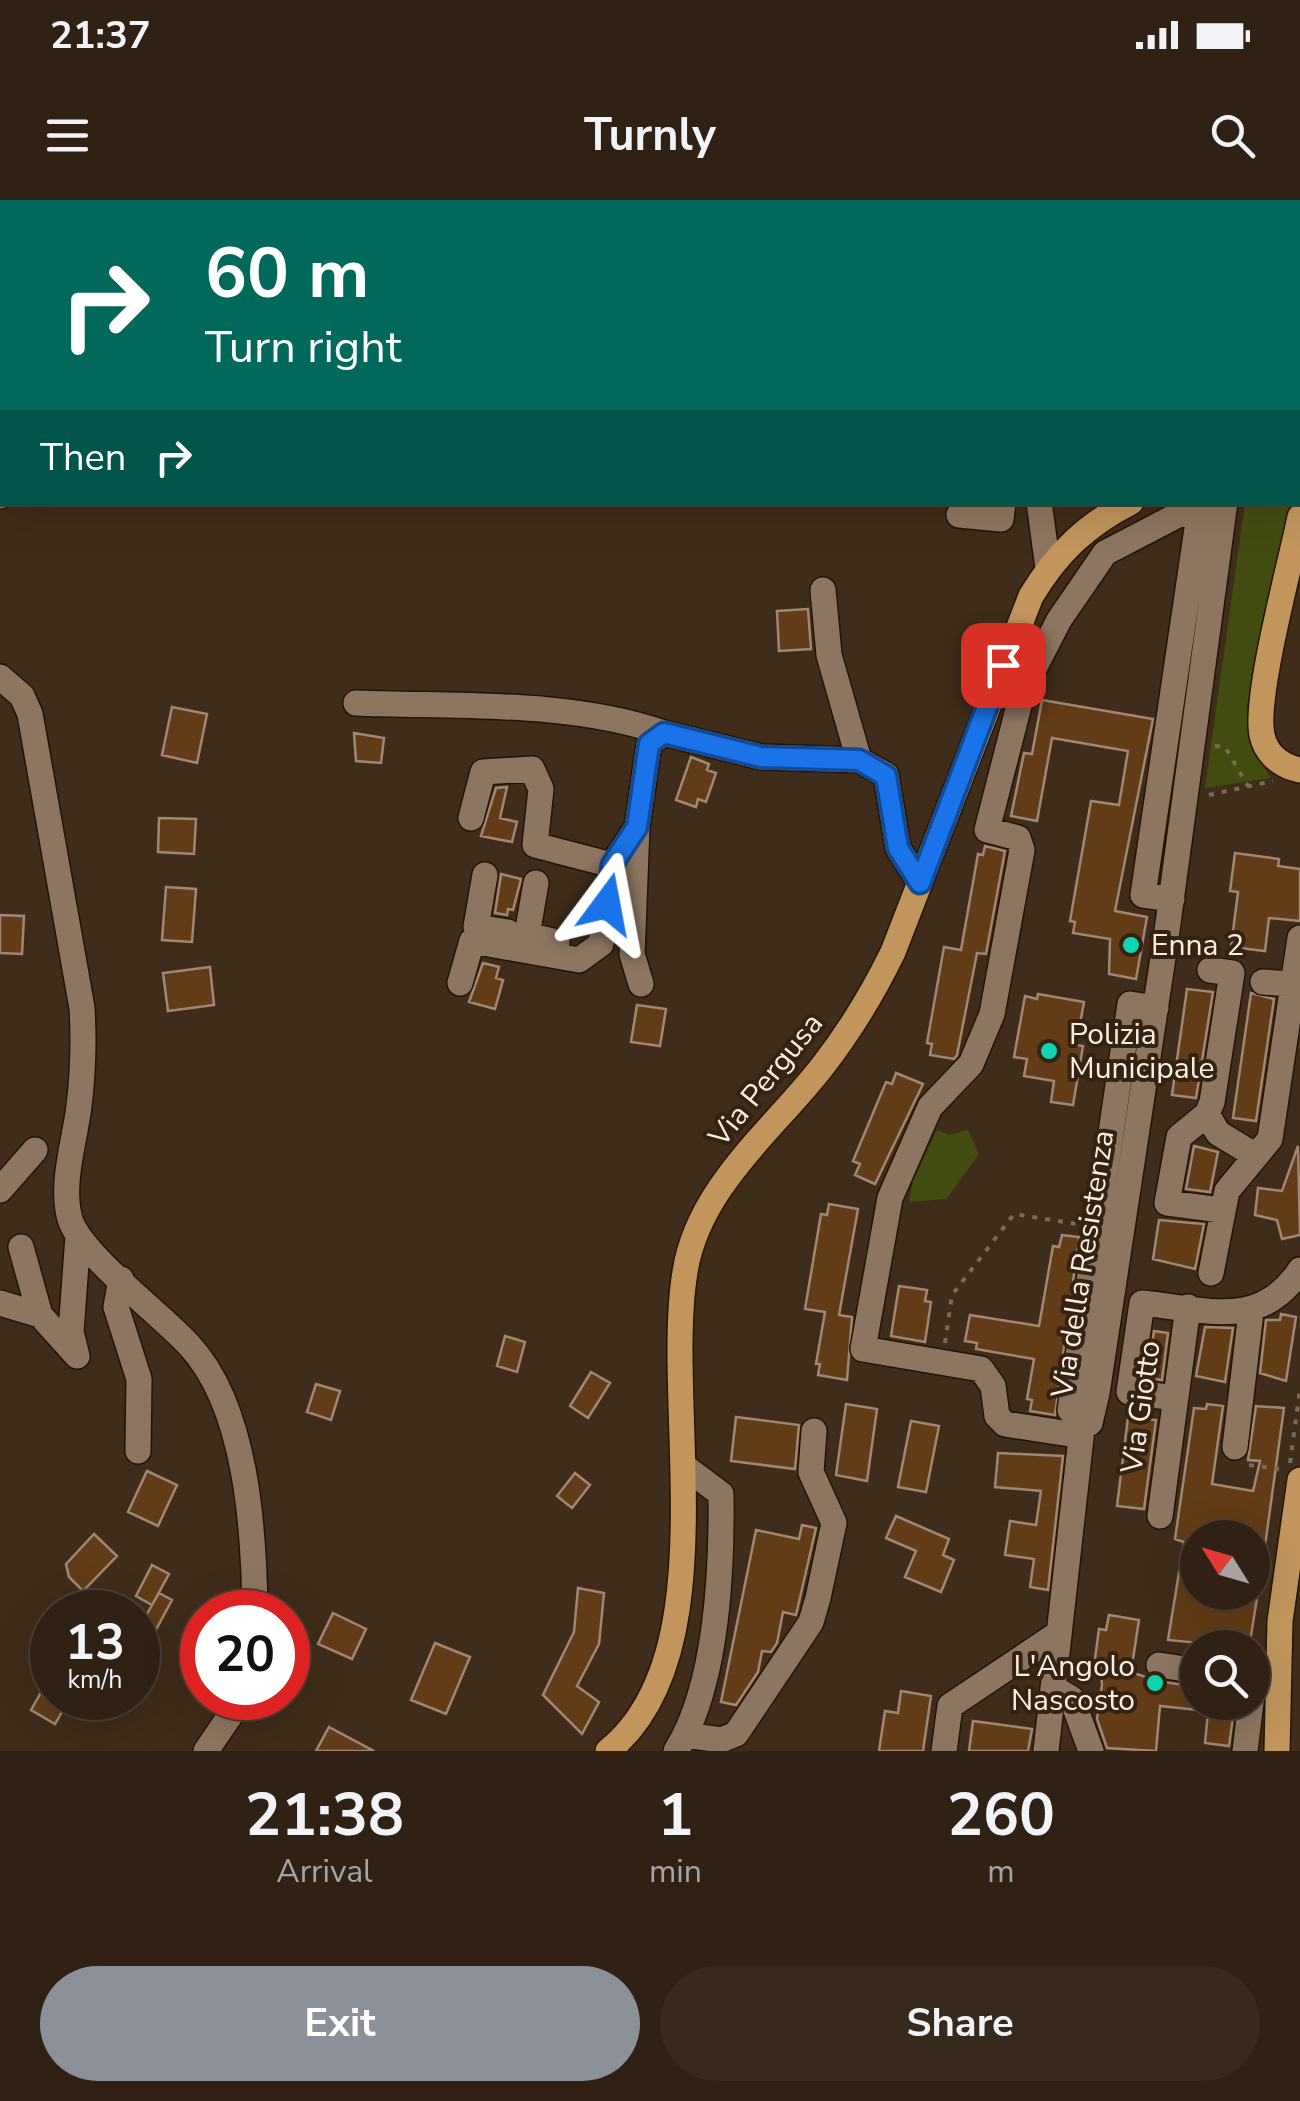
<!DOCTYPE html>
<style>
:root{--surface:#302114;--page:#38291d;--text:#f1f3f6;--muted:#a8a3a0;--line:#4b3e34;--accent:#8c9099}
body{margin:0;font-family:"Nunito Sans",sans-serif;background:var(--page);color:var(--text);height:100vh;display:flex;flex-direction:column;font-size:38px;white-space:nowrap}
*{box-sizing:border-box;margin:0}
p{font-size:32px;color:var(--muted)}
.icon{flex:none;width:55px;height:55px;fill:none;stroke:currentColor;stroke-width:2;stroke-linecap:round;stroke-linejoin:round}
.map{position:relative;height:1551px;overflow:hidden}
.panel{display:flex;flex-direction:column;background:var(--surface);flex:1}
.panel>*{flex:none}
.hud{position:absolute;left:0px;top:0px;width:1300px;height:305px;box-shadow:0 10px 40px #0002,0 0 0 2px var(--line);background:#00695c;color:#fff;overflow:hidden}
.needle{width:65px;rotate:307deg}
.controls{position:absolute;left:1180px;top:1320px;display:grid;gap:20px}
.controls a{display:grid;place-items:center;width:90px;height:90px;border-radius:50%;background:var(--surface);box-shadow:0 10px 40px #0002,0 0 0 2px var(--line);font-size:50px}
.speed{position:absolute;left:30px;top:1390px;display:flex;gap:20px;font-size:50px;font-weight:700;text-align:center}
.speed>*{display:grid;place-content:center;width:130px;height:130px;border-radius:50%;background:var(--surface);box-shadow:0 10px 40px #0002,0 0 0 2px var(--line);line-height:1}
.speed small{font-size:25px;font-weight:400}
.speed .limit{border:15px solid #d22;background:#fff;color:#111}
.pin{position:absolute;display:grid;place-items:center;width:85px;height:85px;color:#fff;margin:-42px;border-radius:20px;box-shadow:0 5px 15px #0006}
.me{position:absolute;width:110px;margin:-55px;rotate:13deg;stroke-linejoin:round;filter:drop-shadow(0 0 8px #0008)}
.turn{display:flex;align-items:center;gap:35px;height:210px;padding:0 40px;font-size:45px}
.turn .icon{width:130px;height:130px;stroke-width:2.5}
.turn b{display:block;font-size:70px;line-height:85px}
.then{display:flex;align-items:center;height:95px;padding:0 40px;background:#0003;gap:20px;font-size:38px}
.eta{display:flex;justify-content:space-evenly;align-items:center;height:170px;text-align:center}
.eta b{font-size:60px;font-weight:700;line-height:70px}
.cta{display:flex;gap:20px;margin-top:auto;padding:20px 40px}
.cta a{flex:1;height:115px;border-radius:60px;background:var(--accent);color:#fff;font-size:40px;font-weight:700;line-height:115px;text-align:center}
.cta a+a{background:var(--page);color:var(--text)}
.status{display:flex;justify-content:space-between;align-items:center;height:70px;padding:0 50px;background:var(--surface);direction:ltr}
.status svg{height:28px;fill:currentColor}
header{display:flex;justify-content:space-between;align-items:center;height:130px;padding:0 40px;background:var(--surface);font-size:45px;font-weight:700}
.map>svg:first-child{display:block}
.green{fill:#424c11}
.building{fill:#613c16;stroke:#9f8873;stroke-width:2.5}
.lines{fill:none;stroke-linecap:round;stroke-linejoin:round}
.minor-casing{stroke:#261403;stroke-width:28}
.major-casing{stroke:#261403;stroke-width:28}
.path{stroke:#7b6a5a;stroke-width:4;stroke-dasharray:5 8;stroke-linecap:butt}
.minor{stroke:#8d7661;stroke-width:25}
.major{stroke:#c1955c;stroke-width:25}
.route-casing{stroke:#114b97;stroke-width:25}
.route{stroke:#1a73e8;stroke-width:18}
.poi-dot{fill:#0fd5b4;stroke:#352210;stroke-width:4}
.labels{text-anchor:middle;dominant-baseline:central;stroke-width:8;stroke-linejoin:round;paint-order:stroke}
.poi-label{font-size:30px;fill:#fbeee2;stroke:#352210;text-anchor:start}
.street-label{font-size:30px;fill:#fbeee2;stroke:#352210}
</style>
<div class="status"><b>21:37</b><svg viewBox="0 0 49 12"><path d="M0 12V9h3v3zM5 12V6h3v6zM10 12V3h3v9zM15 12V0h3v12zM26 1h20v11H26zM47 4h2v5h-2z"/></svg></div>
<header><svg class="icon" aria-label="menu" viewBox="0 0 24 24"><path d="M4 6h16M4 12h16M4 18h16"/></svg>Turnly<svg class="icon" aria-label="search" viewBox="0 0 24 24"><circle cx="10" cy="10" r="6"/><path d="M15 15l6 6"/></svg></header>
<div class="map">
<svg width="1300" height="1551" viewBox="0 0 1300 1551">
<rect width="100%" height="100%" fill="#402c1a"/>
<!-- green -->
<path class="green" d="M1245,303h47l-45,203c0,30 7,48 24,72l-66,10z
M937,930l12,5 19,-5 11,24 -33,45 -37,3 4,-21z"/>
<!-- building -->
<path class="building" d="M808,409l3,40 -32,2 -2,-40z
M1042,500l111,19 -38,192 32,6 -11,62 -27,-5 1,-35 -37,-6 2,-11 -5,-1 21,-120 28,4 9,-54 -76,-13 -15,83 -26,-5 13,-63 8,1z
M172,507l35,7 -10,49 -35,-8z
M354,533l30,5 -3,25 -25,-2z
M691,557l18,7 -2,6 9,3 -10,29 -8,-3 -2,8 -20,-7z
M507,587l-7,31 17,4 -5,20 -31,-6 15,-48z
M159,618l37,1 -2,35 -36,-2z
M985,646l20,5 -19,103 -9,-1 -20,102 -3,4 -24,-4 2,-11 -5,-1 17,-96 17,3 17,-96 5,1z
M1235,653l44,6 -1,7 22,3v52l-31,-3 -4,33 -34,-4 7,-55 -8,-1z
M501,674l20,5 -8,31 -5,-1 -1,6 -12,-2z
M166,687l30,2 -4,53 -30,-2z
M0,715l24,1 -2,38 -22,-1z
M483,763l16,4 -3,11 7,2 -8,29 -26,-7z
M210,767l4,38 -46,6 -5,-38z
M1187,789l26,3 -17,106 -24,-3z
M1251,793l23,6 -18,122 -23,-3z
M1038,794l46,8 -8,43 7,1 -10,59 -22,-3 3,-21 -30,-5 3,-17 -13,-2 11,-61 12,3z
M637,805l29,4 -6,37 -29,-4z
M896,873l27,11 -48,100 -20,-9 5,-11 -7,-3 33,-79 6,2z
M1194,946l24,6 -8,40 -24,-3z
M1298,946l2,89 -18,4 -5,-19 -22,-5 3,-27 24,3z
M829,1004l29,5 -19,106 13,2 -5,63 -29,-5 2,-11h-4l9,-52 -20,-3 16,-95 6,1z
M1159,1020l45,4 -9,45 -42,-10z
M1062,1035l17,2 -24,178 -25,-4 2,-11 -5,-1 7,-40 -58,-10 1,-6 -12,-2 5,-26 69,11 14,-80 6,1z
M899,1086l28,4 -2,11 6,1 -6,40 -34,-6z
M1281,1114l15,3 -10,64 -26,-8 6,-53h14z
M1205,1127l28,1 -8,54 -29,-6z
M1154,1131l14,2 -6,47 -15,-2z
M505,1136l20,6 -8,30 -20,-6z
M591,1172l19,11 -22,35 -18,-12z
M316,1184l24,7 -9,29 -24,-8z
M846,1204l31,5 -10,72 -31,-6z
M1207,1204l16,2 -11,78 41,7 7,-30 -12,-1 8,-54 28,2 -23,167 -9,-1v-36h-54v54h60l-9,56 -81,-8 16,-98 -9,-3 19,-131 12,1z
M736,1217l63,8 -4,44 -64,-8z
M1128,1217l28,3 -12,89 -27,-3z
M911,1221l28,5 -13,66 -28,-5z
M998,1253l65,3 -15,134 -18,-3 4,-28 -29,-4 5,-34 26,4 5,-34 -46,-4z
M147,1271l30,14 -19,41 -30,-14z
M575,1273l15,12 -18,23 -15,-12z
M896,1316l53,23 -6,16 11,5 -13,32 -36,-15 11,-26 -30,-13z
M802,1325l14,3 -20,87 -13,-3 -6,31 -6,9 -9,-1 -4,21 -22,33 -15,-3 35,-172 43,9z
M94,1334l23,22 -34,35 -14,-14 -3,-13z
M152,1365l17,9 -17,31 -16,-9z
M578,1388l26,5 -5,51 -22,42 22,16 -17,32 -39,-39 31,-63z
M159,1393l13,7 -19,35 -14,-7z
M333,1413l33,16 -14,30 -34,-15z
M1109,1415l30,5 -8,52 26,9 41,6v23l-38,-4 -4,45 -49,-3 -10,-29 5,-34 -1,-18 -7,-1 5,-37 7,1z
M435,1443l35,14 -24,57 -35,-14z
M52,1473v25h18l-15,26 -24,-14z
M901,1491l30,5 -8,55h-44l6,-40 13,2z
M1209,1502h26l-6,44 -24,-3z
M973,1521l59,8 -4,22h-59z
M329,1527l45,24h-58z"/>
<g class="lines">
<defs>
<path id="minor" d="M75,2h5
M1103,2l135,-2
M0,296l2,-1
M1039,302l9,66
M1219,302l-41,13 -73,38 -46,67 -36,70 -36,140 31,8 4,12 -30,164 -21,50 -41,43 -40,91 -27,151 118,20 12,17 4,30 8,8 65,10 20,-11 7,-30 69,-455 59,-436
M959,315l42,4 2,-17
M823,390l6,65 30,105
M0,477l22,19 8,18 52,294c2,33 1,65 -3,98 -4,34 -19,79 -9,113 10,35 92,96 119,126 58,62 65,186 66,267
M356,503c100,4 213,-3 308,30
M471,618l12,-46 49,-3 9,20 -6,56 77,20
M637,627l-5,127 9,30
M485,675l-9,52 32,5
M536,683l-9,52 30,7
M1172,699l-29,-4 57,-387
M1210,770l22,3 -20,129 -5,12 -28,23 -12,66 54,7
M1263,782l28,2
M460,783l12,-42 107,19 22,-16 11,-79 25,-38 12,-83 15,-11 97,24 98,3 27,15 12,73 22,35
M1207,914l11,19 38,23
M0,990l35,-40
M21,1047l19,68 37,41 -6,-24 7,-96
M1211,1073l16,-82 43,-52 30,-201
M121,1079l-5,28 23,72 -1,72
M0,1103l40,12
M1175,1198l-46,-6 13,-89c63,6 118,28 158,-33
M1070,1210l60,-406 26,4
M1235,1247l16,-135
M1160,1316l28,-209
M1159,1465l39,6
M1252,1478l25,4
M1054,1488l18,11 19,52
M685,1535l36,5 15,-6 75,-112 7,-24 16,-75 -23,-51 3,-41
M206,1551l36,-53
M676,1551c41,-65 46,-182 45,-257l-36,-27
M944,1551l6,-45 109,-73
M1046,1551l36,-322
M1245,1551l6,-49"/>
<path id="major" d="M1298,207l2,-1
M1298,262l2,3
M1300,317c-9,45 -46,180 -38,218 4,19 19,31 38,35
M608,1551c120,-96 55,-345 77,-479 13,-84 87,-141 137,-205 28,-36 51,-74 71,-115l138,-356c26,-43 55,-71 100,-94
M1277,1551l3,-130 20,-141"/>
</defs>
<!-- minor casing -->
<use href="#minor" class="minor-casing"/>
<!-- major casing -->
<use href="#major" class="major-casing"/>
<!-- path -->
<path class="path" d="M1215,546l10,1 23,39
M1209,595l64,-14
M945,1143l7,-48 62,-81 63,10
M1290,1263l10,-74
M1249,1265l30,4"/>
<!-- minor -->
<use href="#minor" class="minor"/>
<!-- major -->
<use href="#major" class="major"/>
</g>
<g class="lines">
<defs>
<path id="route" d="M607,704l5,-39 25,-38 12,-83 15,-11 97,24 98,3 27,16 12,72 22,35 83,-218"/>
</defs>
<!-- route casing -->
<use href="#route" class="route-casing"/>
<!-- route -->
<use href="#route" class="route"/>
</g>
<!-- markers -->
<g class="poi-dot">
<circle cx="1131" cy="745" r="10"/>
<circle cx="1049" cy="851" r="10"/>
<circle cx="1155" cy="1483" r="10"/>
</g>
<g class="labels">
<!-- poi labels -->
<g class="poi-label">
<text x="1151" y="745">Enna 2</text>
<text x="1069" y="834">Polizia<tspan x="1069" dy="34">Municipale</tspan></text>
<text x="1135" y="1466" text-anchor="end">L'Angolo<tspan x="1135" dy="34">Nascosto</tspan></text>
</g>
<!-- street labels -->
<g class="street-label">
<text transform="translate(766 880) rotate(-51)">Via Pergusa</text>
<text transform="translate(1083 1064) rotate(-81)">Via della Resistenza</text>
<text transform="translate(1141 1207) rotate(-82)">Via Giotto</text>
</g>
</g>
</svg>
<div class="controls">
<a><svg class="needle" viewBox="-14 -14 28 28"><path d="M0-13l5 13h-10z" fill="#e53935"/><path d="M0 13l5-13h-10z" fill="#a8a3a0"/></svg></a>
<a><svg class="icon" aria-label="search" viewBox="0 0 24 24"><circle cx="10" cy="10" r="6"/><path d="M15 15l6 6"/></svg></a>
</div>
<div class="speed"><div>13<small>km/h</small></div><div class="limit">20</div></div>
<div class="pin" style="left:1003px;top:465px;background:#d93025"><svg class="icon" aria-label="arrive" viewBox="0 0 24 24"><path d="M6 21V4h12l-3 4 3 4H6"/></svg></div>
<svg class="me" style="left:607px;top:704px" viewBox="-20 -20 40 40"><path d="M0-17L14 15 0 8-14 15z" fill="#1a73e8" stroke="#fff" stroke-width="4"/></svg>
<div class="hud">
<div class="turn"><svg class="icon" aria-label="right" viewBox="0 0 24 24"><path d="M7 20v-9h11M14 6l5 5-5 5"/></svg><div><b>60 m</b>Turn right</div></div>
<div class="then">Then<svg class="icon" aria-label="right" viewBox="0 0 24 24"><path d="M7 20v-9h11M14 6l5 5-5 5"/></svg></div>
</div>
</div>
<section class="panel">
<div class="eta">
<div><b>21:38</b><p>Arrival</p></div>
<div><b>1</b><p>min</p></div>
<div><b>260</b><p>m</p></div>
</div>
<div class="cta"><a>Exit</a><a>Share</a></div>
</section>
